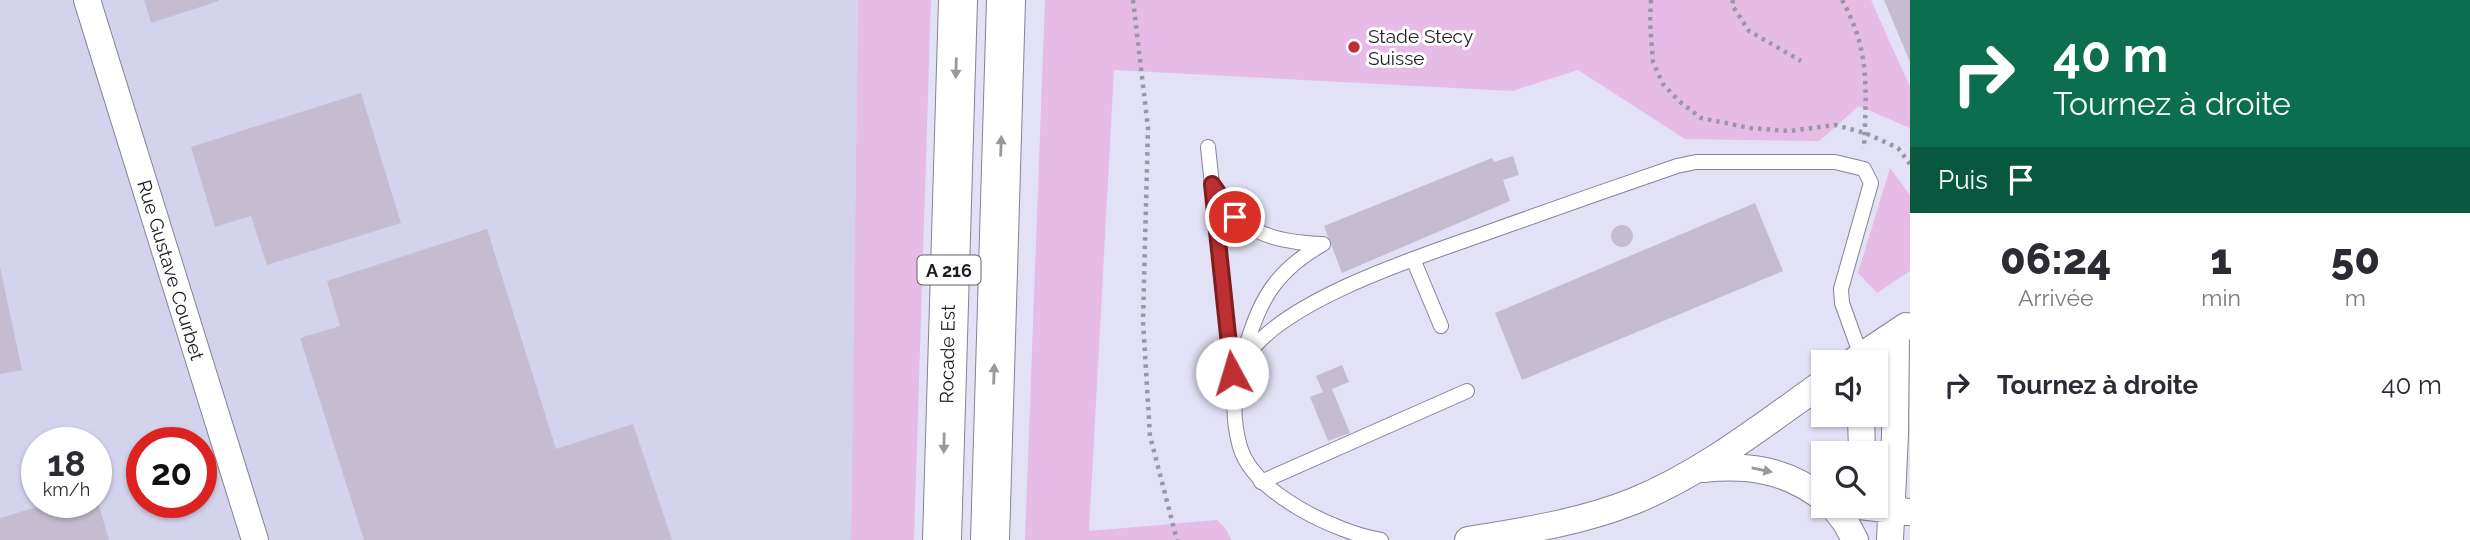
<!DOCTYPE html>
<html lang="fr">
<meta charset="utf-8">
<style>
:root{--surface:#fff;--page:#f7f7f7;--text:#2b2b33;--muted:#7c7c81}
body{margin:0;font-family:Raleway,sans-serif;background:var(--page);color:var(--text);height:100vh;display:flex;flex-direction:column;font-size:26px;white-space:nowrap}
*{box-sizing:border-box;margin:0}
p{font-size:23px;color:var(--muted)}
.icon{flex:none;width:38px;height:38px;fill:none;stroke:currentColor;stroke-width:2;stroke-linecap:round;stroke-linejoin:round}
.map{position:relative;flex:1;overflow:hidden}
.sheet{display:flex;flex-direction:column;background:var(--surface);width:560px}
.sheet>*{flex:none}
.banner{background:#0b6e4f;color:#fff;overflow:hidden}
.fabs{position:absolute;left:1811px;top:350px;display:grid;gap:14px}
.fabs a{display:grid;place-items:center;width:77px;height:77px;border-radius:0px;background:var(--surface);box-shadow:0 2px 5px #0004;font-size:35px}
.speed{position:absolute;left:21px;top:427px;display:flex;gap:14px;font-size:35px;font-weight:700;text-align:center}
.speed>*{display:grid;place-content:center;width:91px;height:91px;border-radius:50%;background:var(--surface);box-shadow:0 2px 5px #0004;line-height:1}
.speed small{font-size:18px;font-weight:400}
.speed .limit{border:10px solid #d22;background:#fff;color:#111}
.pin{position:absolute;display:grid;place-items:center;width:60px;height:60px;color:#fff;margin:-30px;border:4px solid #fff;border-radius:50%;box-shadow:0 2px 7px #0007}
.me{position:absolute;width:77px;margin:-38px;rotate:354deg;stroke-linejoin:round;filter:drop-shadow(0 0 5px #0008)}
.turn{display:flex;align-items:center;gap:24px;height:147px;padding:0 28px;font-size:32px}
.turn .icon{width:91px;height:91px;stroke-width:2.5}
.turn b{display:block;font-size:49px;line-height:60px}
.then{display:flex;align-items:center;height:66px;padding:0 28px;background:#0003;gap:14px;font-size:26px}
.eta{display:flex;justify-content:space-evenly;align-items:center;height:119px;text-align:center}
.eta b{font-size:42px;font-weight:800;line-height:49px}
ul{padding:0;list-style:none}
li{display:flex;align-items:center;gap:21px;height:105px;padding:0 28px}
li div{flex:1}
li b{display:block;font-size:26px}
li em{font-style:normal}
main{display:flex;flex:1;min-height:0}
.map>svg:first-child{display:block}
.built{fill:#d3d3ed;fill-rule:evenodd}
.green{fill:#e6bbe6}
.building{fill:#c5bdcf}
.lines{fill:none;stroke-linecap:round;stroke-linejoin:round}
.service-casing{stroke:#848495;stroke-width:16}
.minor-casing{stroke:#848495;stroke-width:28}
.motorway-casing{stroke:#848495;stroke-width:40}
.path{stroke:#9797a6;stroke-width:4.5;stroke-dasharray:3.5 5;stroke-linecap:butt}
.service{stroke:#fff;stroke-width:14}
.minor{stroke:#fff;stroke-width:26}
.motorway{stroke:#fff;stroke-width:38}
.oneway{fill:#99999c}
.route-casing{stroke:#7c1f21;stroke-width:18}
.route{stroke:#be2f33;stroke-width:12}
.poi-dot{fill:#be2f33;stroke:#fff;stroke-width:2.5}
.labels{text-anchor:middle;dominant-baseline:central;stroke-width:6;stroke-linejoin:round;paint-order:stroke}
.shield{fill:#fff;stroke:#606065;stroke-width:2}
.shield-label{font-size:18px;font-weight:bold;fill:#1c1c23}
.poi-label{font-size:19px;fill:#1c1c23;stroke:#fff;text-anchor:start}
.street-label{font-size:19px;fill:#1c1c23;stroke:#fff}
</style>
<main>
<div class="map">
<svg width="1910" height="540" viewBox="0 0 1910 540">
<rect width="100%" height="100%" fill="#e2e1f5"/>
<!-- built -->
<path class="built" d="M0,0h858l-7,540h-851zM37,443h59v59h-59zM142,443h59v59h-59z"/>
<!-- green -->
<path class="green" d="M858,0h73l-17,540h-63z
M1045,0h826l39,87v41l-51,-22 -40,35 -134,-2 -107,-69 -66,21 -398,-21 -25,461 128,-11 9,9 5,11h-206z
M1890,168l20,27v76l-33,22 -19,-20z"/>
<!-- building -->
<path class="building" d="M144,0h74l1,1 -68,22z
M1884,0h26v62z
M361,93l40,130 -134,42 -16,-49 -36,11 -24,-80z
M1513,156l6,19 -16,5 7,21 -168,72 -18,-47 168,-68 2,4z
M1755,203l28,68 -261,109 -27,-67z
M1611 236a11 11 0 1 1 22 0a11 11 0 1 1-22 0Z
M487,229l69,220 77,-25 39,116h-308l-64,-202 40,-12 -13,-45z
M0,267l22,103 -22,4z
M1342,365l7,17 -17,7 18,44 -22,8 -18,-44 13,-5 -7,-16z
M54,502h44l11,38h-109v-22z"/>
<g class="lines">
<defs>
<path id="service" d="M1208,147l25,238
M1214,188c28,45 58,54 109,56
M1413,259l28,67
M1243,358c14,-54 30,-86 80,-114
M1261,482l206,-91
M1381,540c-45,-8 -127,-46 -141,-93 -8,-29 -9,-66 8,-92 37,-56 176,-100 238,-122 64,-23 127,-45 191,-67l19,-4h139l29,7 7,14 -30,106 1,14 19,53"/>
<path id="minor" d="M87,0l168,540
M1852,362l54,-36
M1861,415l1,38
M1703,469c45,-5 84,1 121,30
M1833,506l13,17 9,17
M1860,506l50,6
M1468,540c56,-9 114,-18 166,-39 69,-28 129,-76 190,-119
M1890,540l5,-106 1,-101"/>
<path id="motorway" d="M942,540l16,-540
M990,540l16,-540"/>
</defs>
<!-- service casing -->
<use href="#service" class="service-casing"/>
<!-- minor casing -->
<use href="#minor" class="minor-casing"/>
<!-- motorway casing -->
<use href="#motorway" class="motorway-casing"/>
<!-- path -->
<path class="path" d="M1133,0l15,128 -5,193 7,115 27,104
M1651,0l-1,22 3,40 10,22 16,17 22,17 49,10 39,3 46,-6 30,8 33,15 12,16
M1733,0l-1,5 17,26 52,30
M1842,0c29,52 24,91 22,149"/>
<!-- service -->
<use href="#service" class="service"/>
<!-- minor -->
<use href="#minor" class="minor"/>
<!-- motorway -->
<use href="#motorway" class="motorway"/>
</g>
<!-- one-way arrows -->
<defs><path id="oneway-solid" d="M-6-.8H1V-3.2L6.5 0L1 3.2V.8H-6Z" transform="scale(1.75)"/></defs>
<g class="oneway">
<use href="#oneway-solid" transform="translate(956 68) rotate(92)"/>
<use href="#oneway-solid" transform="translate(1001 146) rotate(-88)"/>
<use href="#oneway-solid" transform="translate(994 374) rotate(-88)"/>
<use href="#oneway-solid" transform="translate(944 443) rotate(91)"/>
<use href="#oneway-solid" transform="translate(1762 470) rotate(12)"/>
</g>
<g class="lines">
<defs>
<path id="route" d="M1232,373l-20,-189 23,33"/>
</defs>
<!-- route casing -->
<use href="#route" class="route-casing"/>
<!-- route -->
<use href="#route" class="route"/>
</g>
<!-- markers -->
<circle class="poi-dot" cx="1354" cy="47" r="7"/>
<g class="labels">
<!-- shield labels -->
<rect class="shield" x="917.5" y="255.5" width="63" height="29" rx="5"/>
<g class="shield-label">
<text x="949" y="270">A 216</text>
</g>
<!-- poi labels -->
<g class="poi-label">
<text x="1368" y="36">Stade Stecy<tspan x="1368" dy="22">Suisse</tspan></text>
</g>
<!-- street labels -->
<g class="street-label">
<text transform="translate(171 270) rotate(73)">Rue Gustave Courbet</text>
<text transform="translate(947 354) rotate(-89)">Rocade Est</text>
</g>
</g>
</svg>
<div class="fabs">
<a><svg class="icon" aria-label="sound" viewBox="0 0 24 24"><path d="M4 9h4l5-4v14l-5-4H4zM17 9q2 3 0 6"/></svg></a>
<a><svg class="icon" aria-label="search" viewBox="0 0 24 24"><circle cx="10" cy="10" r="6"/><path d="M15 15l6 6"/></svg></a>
</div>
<div class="speed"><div>18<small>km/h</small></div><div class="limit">20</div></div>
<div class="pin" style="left:1235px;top:217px;background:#d93025"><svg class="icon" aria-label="arrive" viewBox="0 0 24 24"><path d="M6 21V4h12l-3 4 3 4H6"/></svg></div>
<svg class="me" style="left:1232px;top:373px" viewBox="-20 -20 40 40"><circle r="19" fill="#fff"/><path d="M0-13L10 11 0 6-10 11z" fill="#be2f33"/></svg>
</div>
<section class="sheet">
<div class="banner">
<div class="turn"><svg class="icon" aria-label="right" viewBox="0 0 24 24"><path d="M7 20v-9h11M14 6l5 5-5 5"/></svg><div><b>40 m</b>Tournez à droite</div></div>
<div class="then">Puis<svg class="icon" aria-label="arrive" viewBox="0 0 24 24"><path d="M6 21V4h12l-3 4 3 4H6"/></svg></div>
</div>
<div class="eta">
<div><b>06:24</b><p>Arrivée</p></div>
<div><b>1</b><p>min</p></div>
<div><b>50</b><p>m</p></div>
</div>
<ul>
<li><svg class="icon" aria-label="right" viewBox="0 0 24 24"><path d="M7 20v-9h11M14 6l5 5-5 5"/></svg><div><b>Tournez à droite</b></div><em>40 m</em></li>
</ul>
</section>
</main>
